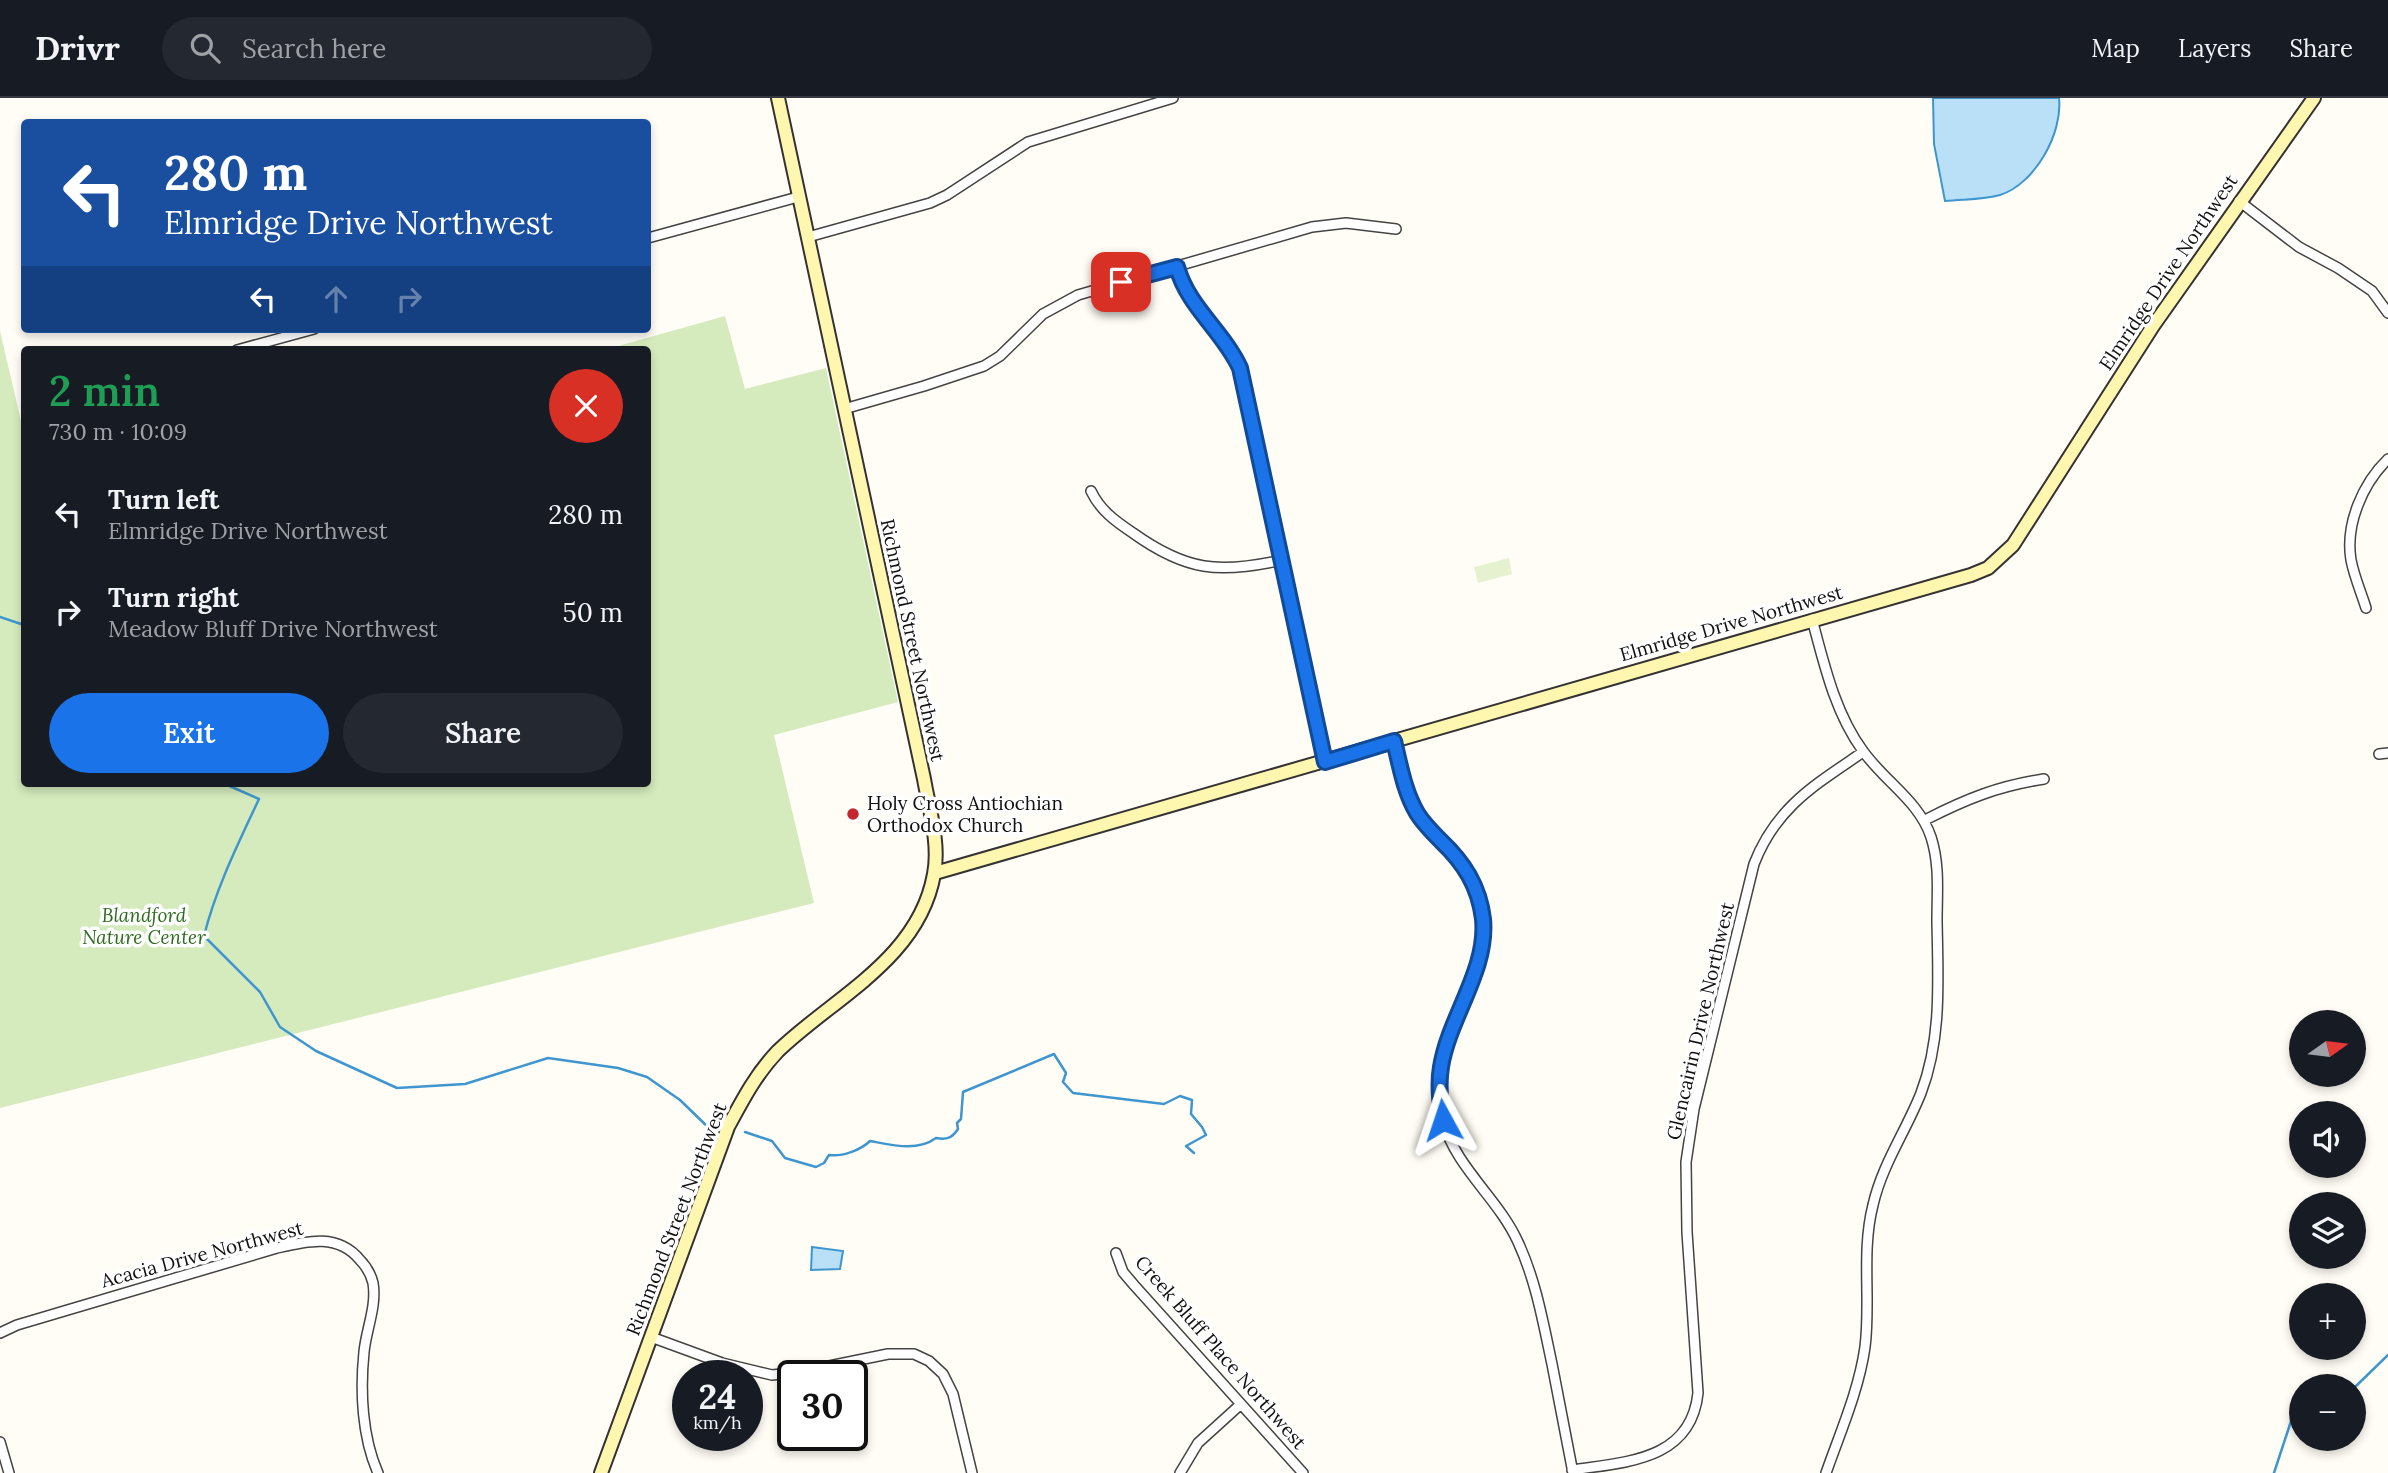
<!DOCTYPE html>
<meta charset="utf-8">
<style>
:root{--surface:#171b24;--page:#242831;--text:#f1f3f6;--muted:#9ea1a6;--line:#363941;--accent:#1a73e8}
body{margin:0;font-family:Lora,serif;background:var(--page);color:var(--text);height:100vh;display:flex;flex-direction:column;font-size:26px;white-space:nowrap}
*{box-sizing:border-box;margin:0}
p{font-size:23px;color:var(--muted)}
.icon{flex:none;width:38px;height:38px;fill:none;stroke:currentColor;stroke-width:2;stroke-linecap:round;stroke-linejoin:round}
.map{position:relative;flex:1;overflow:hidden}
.details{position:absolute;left:21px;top:248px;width:630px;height:441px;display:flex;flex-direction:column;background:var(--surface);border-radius:7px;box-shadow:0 4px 10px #0003}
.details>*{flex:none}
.guide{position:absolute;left:21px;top:21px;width:630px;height:214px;border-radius:7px;box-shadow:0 4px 10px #0003;background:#1a4fa0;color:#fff;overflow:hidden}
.needle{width:46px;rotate:76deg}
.buttons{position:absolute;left:2289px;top:912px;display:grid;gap:14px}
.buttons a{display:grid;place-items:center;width:77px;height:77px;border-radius:50%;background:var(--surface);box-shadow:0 4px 10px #0003;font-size:35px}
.speed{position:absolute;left:672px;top:1262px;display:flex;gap:14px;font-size:35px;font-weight:700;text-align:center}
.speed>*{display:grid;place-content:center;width:91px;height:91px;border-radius:50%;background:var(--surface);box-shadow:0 4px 10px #0003;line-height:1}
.speed small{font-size:18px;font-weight:400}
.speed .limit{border:4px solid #111;border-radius:10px;background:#fff;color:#111}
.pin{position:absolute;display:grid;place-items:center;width:60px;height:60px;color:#fff;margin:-30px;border-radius:14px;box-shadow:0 4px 10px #0006}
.me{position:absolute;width:77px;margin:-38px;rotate:355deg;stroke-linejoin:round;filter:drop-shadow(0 0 5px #0008)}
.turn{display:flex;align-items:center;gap:24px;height:147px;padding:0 28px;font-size:32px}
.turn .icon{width:91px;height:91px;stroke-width:2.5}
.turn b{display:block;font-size:49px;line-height:60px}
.lanes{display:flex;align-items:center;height:66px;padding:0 28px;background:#0003;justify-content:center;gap:35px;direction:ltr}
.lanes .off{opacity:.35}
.round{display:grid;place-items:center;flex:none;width:74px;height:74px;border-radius:37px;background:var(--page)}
.headline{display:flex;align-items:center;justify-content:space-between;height:119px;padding:0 28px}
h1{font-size:42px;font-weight:600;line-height:52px;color:#1e9e55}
.button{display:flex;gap:14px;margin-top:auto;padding:14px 28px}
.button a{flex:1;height:80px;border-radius:42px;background:var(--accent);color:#fff;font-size:28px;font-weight:600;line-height:80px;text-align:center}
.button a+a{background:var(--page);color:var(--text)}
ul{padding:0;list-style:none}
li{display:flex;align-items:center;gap:21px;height:98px;padding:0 28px}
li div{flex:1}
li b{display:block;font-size:26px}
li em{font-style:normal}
header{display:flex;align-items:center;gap:42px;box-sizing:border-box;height:98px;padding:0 35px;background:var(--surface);border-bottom:2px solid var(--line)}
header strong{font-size:33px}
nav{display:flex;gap:38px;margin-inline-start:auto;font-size:24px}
.search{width:490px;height:63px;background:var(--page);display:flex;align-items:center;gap:18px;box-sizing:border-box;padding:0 24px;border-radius:38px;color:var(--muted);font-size:26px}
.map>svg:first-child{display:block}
.green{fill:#d5ebbd}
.pitch{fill:#e6f2cf}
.water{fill:#b9e0f7;stroke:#3f96cf;stroke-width:2}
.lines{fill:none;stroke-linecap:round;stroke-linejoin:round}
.stream{stroke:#3f96cf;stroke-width:2.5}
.street-casing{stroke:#444;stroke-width:12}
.secondary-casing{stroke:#333;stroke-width:16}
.street{stroke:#fff;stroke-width:9}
.secondary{stroke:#fff6b0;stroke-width:12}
.route-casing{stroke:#114b97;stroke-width:18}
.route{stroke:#1a73e8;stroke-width:12}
.poi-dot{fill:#c4262e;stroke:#fff;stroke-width:2.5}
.labels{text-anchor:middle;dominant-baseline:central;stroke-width:7;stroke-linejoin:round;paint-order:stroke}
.street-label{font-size:19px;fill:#111;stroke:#fff}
.poi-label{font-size:19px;fill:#111;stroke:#fff;text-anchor:start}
.park-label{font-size:19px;font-style:italic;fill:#2f6b1f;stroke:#fff}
</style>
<header>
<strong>Drivr</strong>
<div class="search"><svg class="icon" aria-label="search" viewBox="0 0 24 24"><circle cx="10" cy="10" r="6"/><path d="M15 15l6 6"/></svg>Search here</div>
<nav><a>Map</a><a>Layers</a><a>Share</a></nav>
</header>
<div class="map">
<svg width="2388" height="1375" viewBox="0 0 2388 1375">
<rect width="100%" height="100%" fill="#fffdf5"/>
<!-- green -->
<path class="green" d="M725,218l20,73 81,-21 72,334 -124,33 40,168 -814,205v-777l24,103v350h624v-434h-44z"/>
<!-- pitch -->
<path class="pitch" d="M1509,460l3,16 -34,9 -4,-16z"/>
<!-- water -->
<path class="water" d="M1933,0h126c4,35 -24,86 -59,97 -17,5 -37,4 -55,6l-11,-57z
M812,1149l31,4 -3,18 -29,1z"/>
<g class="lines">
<!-- stream -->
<path class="stream" d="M0,519l24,8
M225,686l34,15c-21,45 -43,89 -55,137l56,56 20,35 36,24 81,37 68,-4 83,-26 70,10 29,9 33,23 32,31
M745,1034l27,9 13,17 31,9 8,-4 5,-8c13,2 32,-5 41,-14 22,4 47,11 66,-3 11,2 16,0 22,-9l-1,-6 4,-4 2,-27 91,-38 12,19 -3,9 10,11 91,11 16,-8 12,4 -1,14 11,13 4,8 -20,11 8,7
M2354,1290l34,-33
M2274,1375l21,-64 6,4"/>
<defs>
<path id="street" d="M2239,103l60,46 39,21 34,23 16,22
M808,139l122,-34 17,-8 81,-53 145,-44
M648,140l150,-41
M1177,168l15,36 37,43 11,23 16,64 69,330
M237,252l77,-21
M844,311l80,-23 60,-20 16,-10 43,-42 35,-19 234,-68 34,-4 50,6
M1091,393c9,19 24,30 42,42 53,38 86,41 149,27
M2366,510c-5,-16 -12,-32 -15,-48 -6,-36 12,-77 37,-101
M1812,521c12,45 23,94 51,132 22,31 56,50 68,86 9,28 6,56 6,84 1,59 5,117 -16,172 -15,38 -39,72 -48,112 -12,47 -2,95 -8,142 -6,43 -25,86 -39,126
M1394,643c6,23 10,50 22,71 6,11 16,19 24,28 24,23 41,48 43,82 3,69 -61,125 -40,199 13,47 55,77 75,121 18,39 25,80 34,122 7,36 14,73 21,109
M2379,656l9,-1
M1925,722c41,-21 73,-34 119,-41
M1116,1155l7,19 11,13 169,188
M0,1235l17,-8 260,-77c30,-7 61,-15 83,12 6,6 11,15 13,23 4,23 -7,47 -9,69 -4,39 -2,85 14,121
M651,1239l71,26 50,12 28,-3 88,-18h26l15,7 14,13 10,20 19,79
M0,1344l9,31
M1572,1372c53,-8 119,-9 126,-77l-11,-161 -1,-70 8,-53 60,-245c22,-57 61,-79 109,-112
M1180,1375l18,-30 43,-39"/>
<path id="secondary" d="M935,775l1036,-298 17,-7 25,-23 140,-219 161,-228
M601,1375l127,-346c15,-28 28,-53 50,-76 56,-54 141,-92 156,-177 6,-30 -5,-66 -10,-95l-146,-681"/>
</defs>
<!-- street casing -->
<use href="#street" class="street-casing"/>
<!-- secondary casing -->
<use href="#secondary" class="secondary-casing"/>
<!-- street -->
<use href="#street" class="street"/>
<!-- secondary -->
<use href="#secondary" class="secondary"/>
</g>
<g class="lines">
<defs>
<path id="route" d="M1121,184l56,-15c11,40 46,64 63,101l85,394 69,-21c6,24 10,50 23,72 6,10 15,19 24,28 23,22 38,45 42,78 5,51 -34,98 -42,148 -3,17 -1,36 2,53"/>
</defs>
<!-- route casing -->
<use href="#route" class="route-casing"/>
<!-- route -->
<use href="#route" class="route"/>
</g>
<!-- markers -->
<circle class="poi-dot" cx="853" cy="716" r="7"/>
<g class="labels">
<!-- street labels -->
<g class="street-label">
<text transform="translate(2168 174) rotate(-56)">Elmridge Drive Northwest</text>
<text transform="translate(1731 525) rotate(-16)">Elmridge Drive Northwest</text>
<text transform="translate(913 542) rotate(78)">Richmond Street Northwest</text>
<text transform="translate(1700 923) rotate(-77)">Glencairin Drive Northwest</text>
<text transform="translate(676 1121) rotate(-69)">Richmond Street Northwest</text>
<text transform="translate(202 1156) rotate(-15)">Acacia Drive Northwest</text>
<text transform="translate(1221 1254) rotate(49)">Creek Bluff Place Northwest</text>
</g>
<!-- poi labels -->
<g class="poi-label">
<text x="867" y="705">Holy Cross Antiochian<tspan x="867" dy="22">Orthodox Church</tspan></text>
</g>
<!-- park labels -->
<g class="park-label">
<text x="144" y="817">Blandford<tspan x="144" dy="22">Nature Center</tspan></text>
</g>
</g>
</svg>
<div class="buttons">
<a><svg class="needle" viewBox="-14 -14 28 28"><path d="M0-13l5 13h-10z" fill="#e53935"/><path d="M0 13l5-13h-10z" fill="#9ea1a6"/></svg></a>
<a><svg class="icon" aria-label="sound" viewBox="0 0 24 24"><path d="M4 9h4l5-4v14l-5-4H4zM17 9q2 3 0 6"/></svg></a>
<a><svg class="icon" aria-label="layers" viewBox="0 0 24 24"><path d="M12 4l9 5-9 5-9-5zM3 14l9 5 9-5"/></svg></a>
<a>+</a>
<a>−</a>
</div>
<div class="speed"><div>24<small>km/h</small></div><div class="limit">30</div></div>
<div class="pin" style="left:1121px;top:184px;background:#d93025"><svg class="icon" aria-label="arrive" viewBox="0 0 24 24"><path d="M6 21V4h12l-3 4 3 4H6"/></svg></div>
<svg class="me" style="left:1443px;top:1022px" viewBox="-20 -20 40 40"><path d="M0-17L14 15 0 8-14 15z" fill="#1a73e8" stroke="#fff" stroke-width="4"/></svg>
<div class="guide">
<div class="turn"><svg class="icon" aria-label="left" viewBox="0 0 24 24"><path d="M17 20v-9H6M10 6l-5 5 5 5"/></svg><div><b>280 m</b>Elmridge Drive Northwest</div></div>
<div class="lanes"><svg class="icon" aria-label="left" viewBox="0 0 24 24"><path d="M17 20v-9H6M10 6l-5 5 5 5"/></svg><svg class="icon off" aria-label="ahead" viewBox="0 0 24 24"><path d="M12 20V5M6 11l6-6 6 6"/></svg><svg class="icon off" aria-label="right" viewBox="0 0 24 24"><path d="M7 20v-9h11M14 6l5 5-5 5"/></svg></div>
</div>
<section class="details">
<div class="headline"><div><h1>2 min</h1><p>730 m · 10:09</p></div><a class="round" style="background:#d93025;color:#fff"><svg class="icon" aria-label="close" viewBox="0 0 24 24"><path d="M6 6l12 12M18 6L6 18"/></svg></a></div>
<ul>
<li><svg class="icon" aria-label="left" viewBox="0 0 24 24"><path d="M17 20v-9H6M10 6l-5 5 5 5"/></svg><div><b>Turn left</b><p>Elmridge Drive Northwest</p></div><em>280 m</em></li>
<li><svg class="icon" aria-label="right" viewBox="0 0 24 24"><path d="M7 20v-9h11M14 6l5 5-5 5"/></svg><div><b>Turn right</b><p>Meadow Bluff Drive Northwest</p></div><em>50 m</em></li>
</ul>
<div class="button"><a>Exit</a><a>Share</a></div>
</section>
</div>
